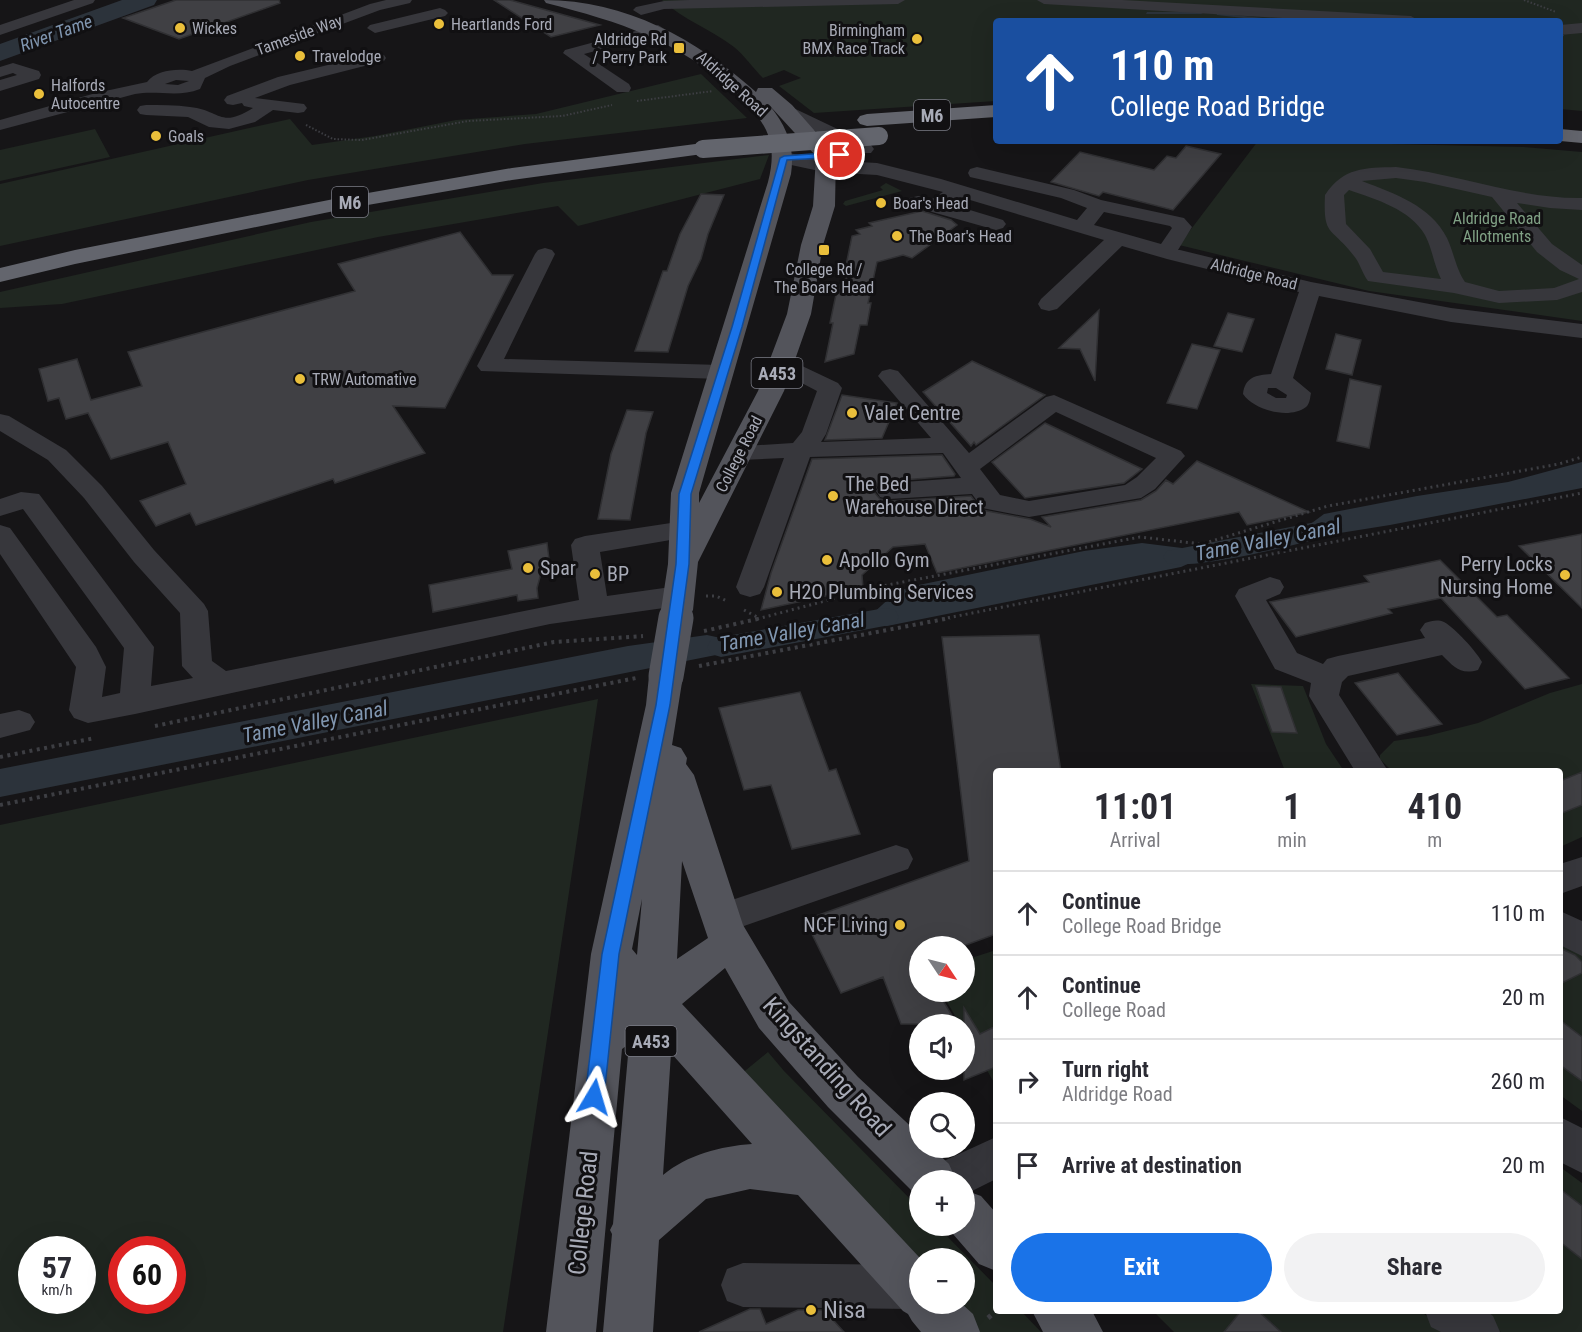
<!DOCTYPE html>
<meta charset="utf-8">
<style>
:root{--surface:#fff;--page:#f2f2f3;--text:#2b2b33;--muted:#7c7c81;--line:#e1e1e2;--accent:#1a73e8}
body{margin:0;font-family:"Roboto Condensed",sans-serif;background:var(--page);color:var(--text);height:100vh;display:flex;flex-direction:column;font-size:22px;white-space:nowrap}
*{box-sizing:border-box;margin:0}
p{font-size:20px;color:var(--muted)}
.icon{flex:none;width:33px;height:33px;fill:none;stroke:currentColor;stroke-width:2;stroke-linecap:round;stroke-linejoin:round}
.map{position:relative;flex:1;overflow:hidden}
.sheet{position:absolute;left:993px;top:768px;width:570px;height:546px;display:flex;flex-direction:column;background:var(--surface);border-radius:6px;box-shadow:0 6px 24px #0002}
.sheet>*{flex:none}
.top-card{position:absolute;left:993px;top:18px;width:570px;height:126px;border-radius:6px;box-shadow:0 6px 24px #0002;background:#1a4fa0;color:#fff;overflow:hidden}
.needle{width:39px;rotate:125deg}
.tools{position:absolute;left:909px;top:936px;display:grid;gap:12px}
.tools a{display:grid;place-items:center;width:66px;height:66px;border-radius:50%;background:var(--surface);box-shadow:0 6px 24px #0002;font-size:30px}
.speed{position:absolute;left:18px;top:1236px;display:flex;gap:12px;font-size:30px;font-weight:700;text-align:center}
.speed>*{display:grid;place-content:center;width:78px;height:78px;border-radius:50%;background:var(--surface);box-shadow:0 6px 24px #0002;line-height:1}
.speed small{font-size:15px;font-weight:400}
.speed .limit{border:9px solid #d22;background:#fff;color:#111}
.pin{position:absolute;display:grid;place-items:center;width:51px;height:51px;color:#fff;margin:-26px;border:3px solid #fff;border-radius:50%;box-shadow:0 2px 6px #0007}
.me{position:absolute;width:66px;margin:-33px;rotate:7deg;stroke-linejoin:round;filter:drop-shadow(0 0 4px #0008)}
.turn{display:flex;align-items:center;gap:21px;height:126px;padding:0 18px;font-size:27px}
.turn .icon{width:78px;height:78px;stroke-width:2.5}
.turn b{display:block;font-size:42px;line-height:51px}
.eta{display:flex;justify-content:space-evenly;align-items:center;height:102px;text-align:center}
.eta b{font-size:36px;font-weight:700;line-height:42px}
.action{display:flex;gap:12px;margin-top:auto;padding:12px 18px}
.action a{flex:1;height:69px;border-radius:36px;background:var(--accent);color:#fff;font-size:24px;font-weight:700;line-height:69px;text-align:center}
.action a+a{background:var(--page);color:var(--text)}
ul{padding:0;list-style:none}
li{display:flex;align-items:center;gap:18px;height:84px;padding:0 18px;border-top:2px solid var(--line)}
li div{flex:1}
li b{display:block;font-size:22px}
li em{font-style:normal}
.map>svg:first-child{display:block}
.green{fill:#202721;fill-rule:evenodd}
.water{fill:#2c333b}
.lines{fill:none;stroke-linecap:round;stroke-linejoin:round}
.stream{fill:#2c333b;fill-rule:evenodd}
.canal{fill:#2c333b;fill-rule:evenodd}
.river{fill:#2c333b;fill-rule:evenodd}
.building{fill:#404044;stroke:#303033;stroke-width:1.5}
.path-far3{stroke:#3d3e43;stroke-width:2;stroke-dasharray:1.5 2;stroke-linecap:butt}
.path-far2{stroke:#3d3e43;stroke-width:3;stroke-dasharray:2 4;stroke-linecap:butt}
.path-far1{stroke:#3d3e43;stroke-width:4;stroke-dasharray:3 4.5;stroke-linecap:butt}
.path{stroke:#3d3e43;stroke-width:5;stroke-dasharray:4 6;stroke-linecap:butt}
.minor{fill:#37373c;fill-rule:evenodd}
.major{fill:#53545b;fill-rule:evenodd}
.highway{fill:#63656d;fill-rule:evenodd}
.major-bridge-far1{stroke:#53545b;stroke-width:28}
.major-bridge{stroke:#53545b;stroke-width:35}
.highway-bridge{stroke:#63656d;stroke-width:18}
.route{fill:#1a73e8;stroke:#114b97;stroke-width:1.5}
.poi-dot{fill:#eabf3b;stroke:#111012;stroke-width:2}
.labels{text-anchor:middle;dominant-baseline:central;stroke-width:6;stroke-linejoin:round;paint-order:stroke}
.far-poi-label{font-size:16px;fill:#a8abb7;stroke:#111012;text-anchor:start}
.far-street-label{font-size:16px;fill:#a8abb7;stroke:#111012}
.far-park-label{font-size:16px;fill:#80a185;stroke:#111012}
.far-water-label{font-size:18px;font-style:italic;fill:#8096b0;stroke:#111012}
.shield{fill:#111012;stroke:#7b7c86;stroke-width:1.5}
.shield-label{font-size:18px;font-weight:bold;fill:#a8abb7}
.poi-label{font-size:20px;fill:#a8abb7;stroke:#111012;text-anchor:start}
.water-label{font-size:21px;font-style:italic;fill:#8096b0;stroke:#111012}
.near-street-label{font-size:24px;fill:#a8abb7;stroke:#111012}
.near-poi-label{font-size:24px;fill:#a8abb7;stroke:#111012;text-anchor:start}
</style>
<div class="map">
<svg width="1582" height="1332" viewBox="0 0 1582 1332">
<rect width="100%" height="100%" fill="#161517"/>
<!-- green -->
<path class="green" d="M662,0h920v111l-22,-2v-88h-564v80l-182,12 -35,-27 22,-8 -17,-8 -21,8c-10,-10 -19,-23 -29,-31 -23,-18 -51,-27 -72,-47z
M701,74l46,44 -222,26 -217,36 -308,66v-62l290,-65 22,26 63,-9 81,-16 80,-6z
M95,129l15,28 -110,24v-31z
M1258,141l266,6 58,5v169l-213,-30 -190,-46z
M769,155l-9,24 -182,47 -20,-20 -180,31 -316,67 -62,4v-16l311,-70 232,-39z
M886,183l16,8 -56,15 -3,-2 2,-3 38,-11 -3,-3z
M1251,684l52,2 23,58 18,27h-59z
M1582,684v153l-22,10v-76h-168l-12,-12v-4l14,-14 33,-5 51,-13 72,-30z
M598,699l-95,633h-503v-507zM32,1250h50v50h-50zM122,1250h50v50h-50z
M1560,930l22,16v165l-22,-16z
M996,950v136l-31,-54 -1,-8h-4l-19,-32h23l1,-32z
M768,1052l16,19 135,137 1,18h17l59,60v25h25l20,21h-69l-25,-28h17v-46h-44l-180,-183z
M1560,1167l22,16v149h-81l-31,-21h90z
M1153,1311h267l29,21h-275z"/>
<!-- water -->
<path class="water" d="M1582,462v26l-192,37 -75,12h-22l31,-23 93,-18 91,-14z
M1142,543l72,9 -33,15 -294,59 -38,-1 21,-9 24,-22 15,-7 175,-36z
M707,635l23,5 31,1 -45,14 -716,142v-28l628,-123z"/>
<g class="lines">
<!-- stream -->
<path class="stream" d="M1147,12h54l2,1 -2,1h-55z
M1216,13l66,7h57l2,1h-71l-53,-6z
M1560,35h4v1l-4,1z"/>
<!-- canal -->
<path class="canal" d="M1331,519l9,2 4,6 -4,6c-33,9 -145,38 -173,30l-4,-6 4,-6z
M885,608l10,2 4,7 -4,7 -174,33 -10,-3 -4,-7 4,-7 10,-3z"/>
<!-- river -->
<path class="river" d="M122,0h35l-3,5 -154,56v-17z"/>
</g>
<!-- building -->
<path class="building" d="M176,0h103l1,3 -101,36 -56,-21z
M494,0h16l90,25 -49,12z
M1186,146l35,8 -48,56 -70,-18 -4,4 -48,-14 29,-30 74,18 13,-14 9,2z
M701,194l23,1 -16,39 -7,25 -13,27 -20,66 -33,-1 28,-80h4l13,-37z
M922,211l29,9 6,5 -45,33 -9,-3 -26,7 -9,41h3l-4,22h-7l-6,29 -29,8 8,-39h-3l8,-38h4l10,-49 8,-2 -4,-4 16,-4 -3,-3z
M460,232l32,43h21l-68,133 -52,-2 32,47 -90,30 -2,-4 -137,46 -6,-12 -34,13 -16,-25 46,-17 -18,-42 -57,17 -23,-46 -22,6 -7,-21 -11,3 -9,-32 38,-10 14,41 51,-14 -14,-34 227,-61 -17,-27z
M1099,310l-4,71 -15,-32 -21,-1z
M1228,313l26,6 -12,33 -28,-6z
M1336,334l25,6 -9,35 -26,-6z
M1192,344l28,6 -23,59 -30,-6z
M972,361l73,34 -69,50 -2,-3 -3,4 -48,-54z
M1350,379l31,7 -12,62 -32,-7z
M842,395l55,8 -15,35 -57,2z
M627,410l26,2 -7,21 -16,87 -32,-1 13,-65z
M1045,423l97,46 -18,14 -99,15 -33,-36z
M942,455l13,19 -1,2 -65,5 -11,3 -4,8 6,7 9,2 82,-5 11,14 48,9 21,8 -9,-10 99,-17 15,-9 10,-11 7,4 24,-23 112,51 -62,13 -8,-13 -302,61 -12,-29 -32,3 -31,28 1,13 -102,22 10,-37 41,-114z
M1582,534v74l-63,-62z
M547,543l2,16 -8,14 -4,15 1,10 -20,3 -1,-6 -84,17 -4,-27 83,-16 -4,-18z
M1440,560l57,57 10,-2 62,63 -44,11 -84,-91 -53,11 4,4 -96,24 -26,-35 99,-20 -5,-6z
M1039,635l22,136h-65v163l-33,12h-43v46h18l19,32h-56l-18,-47 -42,16 -36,-73 164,-59 -27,-224z
M1398,673l15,18 29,33 -45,11 -42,-52z
M1256,686l25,1 16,46 -25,-1z
M800,692l29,79 7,-2 24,65 -68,15 -21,-64 -27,5 -25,-82z
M1582,772v33l-22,9v-33z
M1560,948l15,7 7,7v11l-22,11z
M964,1008l16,26 16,-8v41l-32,13z
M1560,1020l22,17v44l-22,-16z
M1560,1189l22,17v53l-22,-17z
M750,1309h10l6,15 32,-14h26l20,22h-145z
M1241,1311h17l23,21h-57z"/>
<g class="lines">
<!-- path-far3 -->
<path class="path-far3" d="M1524,0l32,12
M637,101l76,-10
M306,125l27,14 29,1 106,-19 94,-5 50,-11"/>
<!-- path-far2 -->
<path class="path-far2" d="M706,596h10l11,5
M744,610l15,8
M757,619l125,-33 258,-49 62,7 126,-38 231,-42 23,-7
M942,619l640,-126"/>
<!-- path-far1 -->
<path class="path-far1" d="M704,631l58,-13
M699,666l251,-48
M155,726l399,-84 89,-6
M0,757l95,-19
M0,805l636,-127"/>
<!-- path -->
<path class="path" d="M988,1318l8,-7"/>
<!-- minor -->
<path class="minor" d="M74,0h21l-2,3 -93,32v-10z
M386,0h26l-2,3 -30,7 -150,56 -25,12 -5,11c-22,9 -42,1 -65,5l-135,36v-10l96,-27 51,-11c9,-12 31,-14 45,-11l178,-67zM176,80l13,1 -11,4 -13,-1z
M689,0h216l-7,4 -234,5 -23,6 -8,-5 3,-3 28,-6z
M1037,0h85l289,16 8,5h-87l-288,-17z
M440,8l5,2 3,3 -3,3 -70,17 -8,-5 3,-3z
M1582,23v10l-22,2v-10z
M658,25l8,5 -3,3 -79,21 45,30 2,4 -2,4h-12l-54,-39 2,-3z
M378,53l6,2 2,3 -2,3 -94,24 -35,13 49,6 3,4 -3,4 -6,1 -25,-3 -18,12 -26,7 -20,-2 -21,-10 -42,-2 -6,-1 -3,-4 3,-4 6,-1c14,0 30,0 44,2 30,3 30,22 63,1l-9,-2 -2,-3 -9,2 -6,-1 -3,-4 3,-4 51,-19z
M13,63l26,8 2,4 -2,4 -39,12v-11l17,-5 -4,-2 -13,4v-10z
M785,104l86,41 3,4 -3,4h-12l-80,-40 -3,-4 3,-4z
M784,152l40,8 53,3 64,16 136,41 10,-12 -26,-10 -91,-21 -2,-4 2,-4 7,-2 97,23 27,10 83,18 8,9 -14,23h2l131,32 140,26 131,16v14l-131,-16 -132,-26 -26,82 18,15c-1,4 -1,11 -5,14 -17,13 -52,3 -63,-13 2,-17 13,-19 28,-20l28,-82 -132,-33 -45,-13 -65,63 -8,2 -8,-2 -3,-5 3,-5 63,-59 -144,-43 -10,7 53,16 3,4 -3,4 -7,2 -78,-22 -14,3 -7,-2 -3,-4 3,-4 21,-5 14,3 11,-7 -66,-17 -53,-3 -47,-10 -2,-4 2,-4zM1104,212l66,14 2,2 -11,16 -67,-19zM1268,388h8l11,7 -1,3h-10l-9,-5z
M1396,167c62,7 123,32 186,31v12l-32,-2 -33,-5 35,41 30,21v27l-25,8 -58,3 -45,-10 -86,-12c-6,-8 -8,-18 -14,-25 -23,-30 -31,-18 -29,-61 19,-28 39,-27 71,-28zM1396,178l29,4 67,15 45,55 23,18 19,9 -25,9 -55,3 -34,-9c-9,-13 -11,-29 -18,-44 -17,-33 -52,-44 -85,-57zM1349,190c26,9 61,19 76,45 7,13 9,30 16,44l-58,-7 -13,-23 -24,-25 -2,-29z
M545,248l7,2 3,4 -51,105 217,6 8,2 4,5 -4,5 -8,2 -240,-8 -4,-5 58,-112 3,-4z
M808,263l27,4 3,4 -3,4 -7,2 -27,-4 -3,-4 3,-4z
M781,356l57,27 4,5 -16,46 -5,8 110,-4 -53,-62 4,-5 8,-2 8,2 71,82 77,-56 8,-2 127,56 4,5 -30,33 -14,9 -112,19 -47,-9 -10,-14 -83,5 -9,-2 -4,-6 4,-6 9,-2 72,-5 -18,-25 -133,4 -46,130 -4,7 -10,3 -10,-3 -4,-7 48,-129 -44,2 -9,-3 -4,-5 4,-5 62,-4 9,-11 15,-41 -44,-23 -4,-5 4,-5zM1056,412l100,46 -19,19 -12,8 -96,16 -29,-6 -20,-26z
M0,414l9,2 57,34 36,36 52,64 50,54 4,7 4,50 14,10 353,-71 -8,-55 4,-6 10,-3 99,-15 10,3 3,6 -3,6 -94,16 7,44 71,-10 10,3 4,7 -4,7 -10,3 -128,18 -415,90 -47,9 -14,-5 -5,-8 7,-43 -76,-113v-29l10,3 86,119 10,20 -4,30 18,-4 4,-45 -101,-139 -23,7v-17l21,-7 18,2 115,153 -3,39 42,-8 -11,-12 -2,-53 -46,-51 -50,-64 -36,-38 -48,-29z
M1270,577l10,3 4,7 -4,7 -14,6 31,53 26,11 4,-5 11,-3 87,-18 -5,-8 5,-7c7,-2 12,-4 19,-1 11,6 32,29 38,40l-4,8c-18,5 -24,-3 -36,-15l-94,21 -6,6 -3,13 49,76h-33l-46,-75 2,-13 -36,-14 -40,-73 4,-7z
M19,710l11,4 5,8 -5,8 -30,8v-24z
M896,845l12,4 5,10 -5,10 -187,65 -13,-4 -5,-11 5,-11z
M1582,857v29l-22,8v-30z
M1560,911l22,10v35l-22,-11z
M1560,1117l22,11v45l-22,-11z
M996,1137v42l-32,16v-15h-35l6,-15z
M743,1263l170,2 7,3v36h7l-14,5 -170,-2 -16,-6 -6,-16 6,-16z
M1425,1311h62l6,5 7,16h-59l-10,-5z"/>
<!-- major -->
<path class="major" d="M544,0c82,0 152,39 212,92l2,-4h14l20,17 44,50 -1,51 -12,39 -12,69 -27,77 -86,171 -5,48 -5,8 -11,3 -11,-3 -5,-8 7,-46 3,-71 97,-311c11,-43 -3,-61 -33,-89 -57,-53 -115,-71 -189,-90zM770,106l46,50 -3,50 -12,39 -14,69 -29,77 -59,112v-10l92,-319c4,-27 -4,-47 -21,-68z
M666,664l12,3 5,9 -11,69 9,3 6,10 -1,6 8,11 49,150 46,77 69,75 62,58v13h12l17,16 7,16h-36v17l-3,-1 -89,-89 -69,-79 -34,-60 -43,36 238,254v46h42l11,10 7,18h-59l-9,-11 -4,-7 -5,-3 -105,-116 -48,-6 -44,10 -47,41 -6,92h-50l9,-98 -2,-4 3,-6 16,-180 -7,5 -26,283h-50l45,-378 55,-249 3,-29 5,-9zM682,861l26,77 -31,21zM642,899l-5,56 -5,-6zM671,1053l81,91c-31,2 -65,11 -89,31z
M964,1190l17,6 15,17v58l-17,-7 -33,-38h18z
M1032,1311h60l11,21h-60z"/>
<!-- highway -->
<path class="highway" d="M996,105v12l-129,9 -7,-2 -3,-4 3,-4 7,-2z
M1560,129l22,2v12l-22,-2z
M703,143l7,2 3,4 -3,4 -198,27 -173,30 -264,54 -75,18v-14l75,-18 264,-52 173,-30z"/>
<!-- major-bridge-far1 -->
<path class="major-bridge-far1" d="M675,619l2,-9"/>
<!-- major-bridge -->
<path class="major-bridge" d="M666,676l10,-58"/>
<!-- highway-bridge -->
<path class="highway-bridge" d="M703,149l176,-13"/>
</g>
<!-- route -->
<path class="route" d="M840,152l4,3 -1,2 -56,3 -45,167 -51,167 -2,70 -19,141 -51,249 -15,143 -3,6 -7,3 -6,-3 -3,-6 17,-143 54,-249 20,-141 3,-70 53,-167 48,-169 4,-2z"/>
<!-- markers -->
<g class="poi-dot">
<circle cx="439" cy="24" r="6"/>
<circle cx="180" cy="28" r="6"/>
<circle cx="917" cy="39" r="6"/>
<rect x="673" y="42" width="12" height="12" rx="3"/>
<circle cx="300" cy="56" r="6"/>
<circle cx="39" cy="94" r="6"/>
<circle cx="156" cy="136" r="6"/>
<circle cx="881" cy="203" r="6"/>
<circle cx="897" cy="236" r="6"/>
<rect x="818" y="244" width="12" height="12" rx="3"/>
<circle cx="300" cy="379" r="6"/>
<circle cx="852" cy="413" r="6"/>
<circle cx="833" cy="496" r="6"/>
<circle cx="827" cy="560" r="6"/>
<circle cx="528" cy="568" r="6"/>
<circle cx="595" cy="574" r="6"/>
<circle cx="1565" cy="575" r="6"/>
<circle cx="777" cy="592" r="6"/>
<circle cx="900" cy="925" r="6"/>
<circle cx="811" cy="1310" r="6"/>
</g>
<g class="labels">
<!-- far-poi labels -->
<g class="far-poi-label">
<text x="451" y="24">Heartlands Ford</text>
<text x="192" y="28">Wickes</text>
<text x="905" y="30" text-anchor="end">Birmingham<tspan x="905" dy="18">BMX Race Track</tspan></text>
<text x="667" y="39" text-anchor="end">Aldridge Rd<tspan x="667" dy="18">/ Perry Park</tspan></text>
<text x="312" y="56">Travelodge</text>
<text x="51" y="85">Halfords<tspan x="51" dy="18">Autocentre</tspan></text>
<text x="168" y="136">Goals</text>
<text x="893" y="203">Boar's Head</text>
<text x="909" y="236">The Boar's Head</text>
<text x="824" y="269" text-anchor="middle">College Rd /<tspan x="824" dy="18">The Boars Head</tspan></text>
<text x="312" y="379">TRW Automative</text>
</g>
<!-- far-street labels -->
<g class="far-street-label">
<text transform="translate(299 35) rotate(-20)">Tameside Way</text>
<text transform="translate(732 84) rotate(42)">Aldridge Road</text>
<text transform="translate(1254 274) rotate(14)">Aldridge Road</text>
<text transform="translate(739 454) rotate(-63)">College Road</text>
</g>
<!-- far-park labels -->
<g class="far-park-label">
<text x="1497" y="218">Aldridge Road<tspan x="1497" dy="18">Allotments</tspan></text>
</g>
<!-- far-water labels -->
<g class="far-water-label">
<text transform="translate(56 33) rotate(-20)">River Tame</text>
</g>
<!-- shield labels -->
<g class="shield">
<rect x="914" y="100" width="36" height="30" rx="4.5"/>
<rect x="332" y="187" width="36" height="30" rx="4.5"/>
<rect x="751.5" y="358" width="51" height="30" rx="4.5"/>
<rect x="625.5" y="1026" width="51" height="30" rx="4.5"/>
</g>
<g class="shield-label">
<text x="932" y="115">M6</text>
<text x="350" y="202">M6</text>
<text x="777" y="373">A453</text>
<text x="651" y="1041">A453</text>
</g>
<!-- poi labels -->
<g class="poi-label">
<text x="864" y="413">Valet Centre</text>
<text x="845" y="484">The Bed<tspan x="845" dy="23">Warehouse Direct</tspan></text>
<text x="839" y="560">Apollo Gym</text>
<text x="1553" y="564" text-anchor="end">Perry Locks<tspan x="1553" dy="23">Nursing Home</tspan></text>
<text x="540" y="568">Spar</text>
<text x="607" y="574">BP</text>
<text x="789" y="592">H2O Plumbing Services</text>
<text x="888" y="925" text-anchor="end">NCF Living</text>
</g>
<!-- water labels -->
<g class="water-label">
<text transform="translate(1268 540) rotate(-11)">Tame Valley Canal</text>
<text transform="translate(792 632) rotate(-10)">Tame Valley Canal</text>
<text transform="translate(315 722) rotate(-11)">Tame Valley Canal</text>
</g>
<!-- near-street labels -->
<g class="near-street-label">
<text transform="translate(827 1067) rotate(48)">Kingstanding Road</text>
<text transform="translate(583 1213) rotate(-84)">College Road</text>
</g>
<!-- near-poi labels -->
<g class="near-poi-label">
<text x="823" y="1310">Nisa</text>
</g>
</g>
</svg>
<div class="tools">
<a><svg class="needle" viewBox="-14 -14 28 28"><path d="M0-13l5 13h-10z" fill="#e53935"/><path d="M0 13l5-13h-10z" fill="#7c7c81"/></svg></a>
<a><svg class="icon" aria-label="sound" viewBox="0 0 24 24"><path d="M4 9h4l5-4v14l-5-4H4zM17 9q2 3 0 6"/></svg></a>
<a><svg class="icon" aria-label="search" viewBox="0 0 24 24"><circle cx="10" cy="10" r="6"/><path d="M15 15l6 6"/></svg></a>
<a>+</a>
<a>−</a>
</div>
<div class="speed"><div>57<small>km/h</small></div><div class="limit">60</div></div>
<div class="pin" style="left:840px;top:155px;background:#d93025"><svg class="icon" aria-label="arrive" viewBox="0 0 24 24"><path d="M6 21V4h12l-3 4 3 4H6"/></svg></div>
<svg class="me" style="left:594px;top:1097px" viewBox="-20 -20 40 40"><path d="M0-17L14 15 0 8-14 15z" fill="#1a73e8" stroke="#fff" stroke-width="4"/></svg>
<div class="top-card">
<div class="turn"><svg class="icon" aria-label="ahead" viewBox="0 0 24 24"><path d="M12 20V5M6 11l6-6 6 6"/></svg><div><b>110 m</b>College Road Bridge</div></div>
</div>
<section class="sheet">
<div class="eta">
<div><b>11:01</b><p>Arrival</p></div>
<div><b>1</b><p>min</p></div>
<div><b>410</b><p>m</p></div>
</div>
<ul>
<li><svg class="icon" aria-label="ahead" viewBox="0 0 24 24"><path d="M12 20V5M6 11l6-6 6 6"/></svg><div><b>Continue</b><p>College Road Bridge</p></div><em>110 m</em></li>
<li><svg class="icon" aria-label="ahead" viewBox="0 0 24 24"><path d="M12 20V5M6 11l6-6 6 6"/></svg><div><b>Continue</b><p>College Road</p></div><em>20 m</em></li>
<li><svg class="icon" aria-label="right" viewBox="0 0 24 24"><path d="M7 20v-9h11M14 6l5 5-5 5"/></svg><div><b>Turn right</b><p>Aldridge Road</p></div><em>260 m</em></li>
<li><svg class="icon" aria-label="arrive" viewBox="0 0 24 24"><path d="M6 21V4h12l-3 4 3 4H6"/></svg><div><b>Arrive at destination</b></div><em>20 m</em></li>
</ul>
<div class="action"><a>Exit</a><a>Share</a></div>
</section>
</div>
